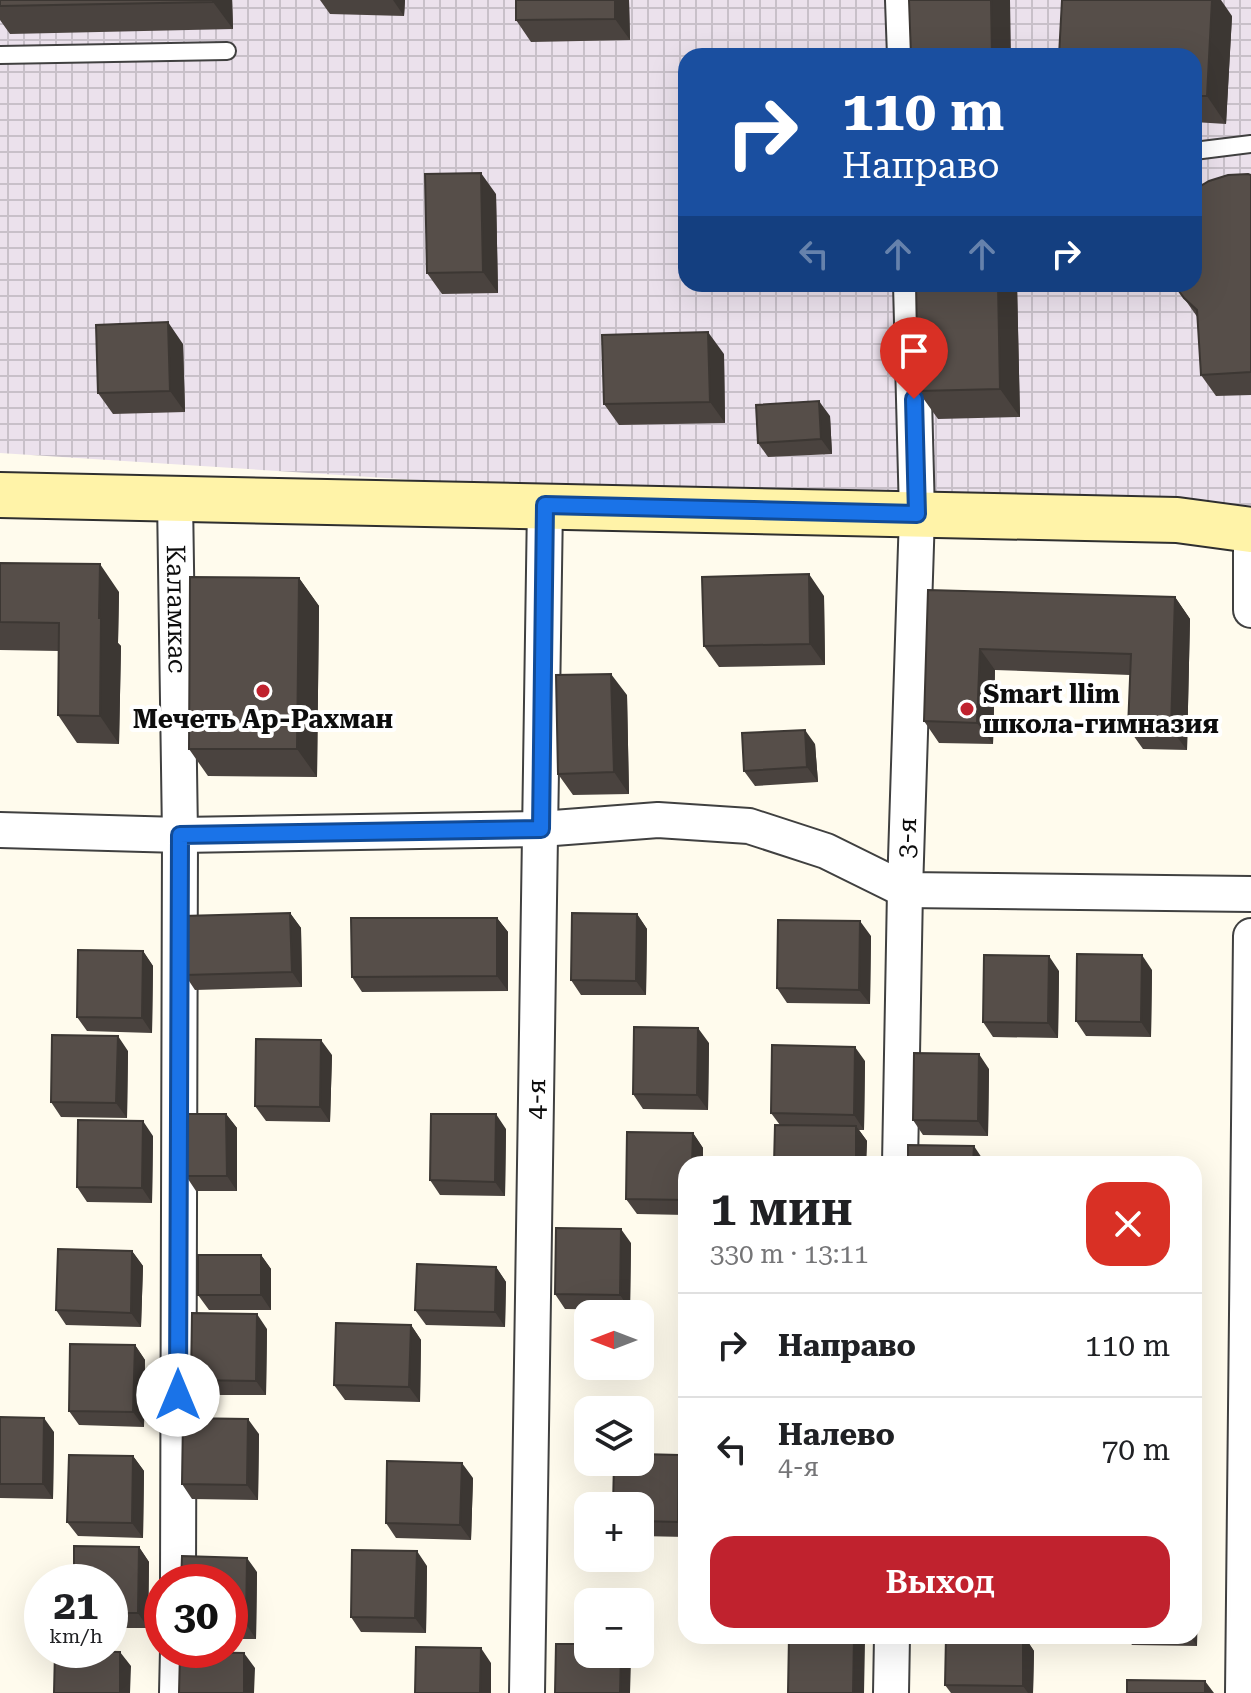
<!DOCTYPE html>
<html lang="ru">
<meta charset="utf-8">
<style>
:root{--surface:#fff;--page:#f2f2f2;--text:#202124;--muted:#757577;--line:#e0e0e0;--accent:#c0222e}
body{margin:0;font-family:"Roboto Serif",serif;background:var(--page);color:var(--text);height:100vh;display:flex;flex-direction:column;font-size:30px;white-space:nowrap}
*{box-sizing:border-box;margin:0}
p{font-size:26px;color:var(--muted)}
.icon{flex:none;width:44px;height:44px;fill:none;stroke:currentColor;stroke-width:2;stroke-linecap:round;stroke-linejoin:round}
.map{position:relative;flex:1;overflow:hidden}
.sheet{position:absolute;left:678px;top:1156px;width:524px;height:488px;display:flex;flex-direction:column;background:var(--surface);border-radius:24px;box-shadow:0 8px 32px #0002}
.sheet>*{flex:none}
.top-card{position:absolute;left:678px;top:48px;width:524px;height:244px;border-radius:24px;box-shadow:0 8px 32px #0002;background:#1a4fa0;color:#fff;overflow:hidden}
.needle{width:52px;rotate:270deg}
.tools{position:absolute;left:574px;top:1300px;display:grid;gap:16px}
.tools a{display:grid;place-items:center;width:80px;height:80px;border-radius:16px;background:var(--surface);box-shadow:0 8px 32px #0002;font-size:40px}
.speed{position:absolute;left:24px;top:1564px;display:flex;gap:16px;font-size:40px;font-weight:700;text-align:center}
.speed>*{display:grid;place-content:center;width:104px;height:104px;border-radius:50%;background:var(--surface);box-shadow:0 8px 32px #0002;line-height:1}
.speed small{font-size:20px;font-weight:400}
.speed .limit{border:12px solid #d22;background:#fff;color:#111}
.pin{position:absolute;display:grid;place-items:center;width:68px;height:68px;color:#fff;margin:-82px -34px;border-radius:50% 50% 50% 0;rotate:-45deg;box-shadow:0 0 8px #0007}
.pin .icon{rotate:45deg}
.me{position:absolute;width:88px;margin:-44px;rotate:0deg;stroke-linejoin:round;filter:drop-shadow(0 0 6px #0008)}
.turn{display:flex;align-items:center;gap:28px;height:168px;padding:0 32px;font-size:36px}
.turn .icon{width:104px;height:104px;stroke-width:2.5}
.turn b{display:block;font-size:56px;line-height:68px}
.lanes{display:flex;align-items:center;height:76px;padding:0 32px;background:#0003;justify-content:center;gap:40px;direction:ltr}
.lanes .off{opacity:.35}
.round{display:grid;place-items:center;flex:none;width:84px;height:84px;border-radius:24px;background:var(--page)}
.head{display:flex;align-items:center;justify-content:space-between;height:136px;padding:0 32px}
h1{font-size:48px;font-weight:600;line-height:60px}
.primary-button{display:flex;gap:16px;margin-top:auto;padding:16px 32px}
.primary-button a{flex:1;height:92px;border-radius:24px;background:var(--accent);color:#fff;font-size:32px;font-weight:600;line-height:92px;text-align:center}
ul{padding:0;list-style:none}
li{display:flex;align-items:center;gap:24px;height:104px;padding:0 32px;border-top:2px solid var(--line)}
li div{flex:1}
li b{display:block;font-size:30px}
li em{font-style:normal}
.map>svg:first-child{display:block}
.industrial{fill:url(#industrial-grid);fill-rule:evenodd}
.lines{fill:none;stroke-linecap:round;stroke-linejoin:round}
.lane-casing{stroke:#404040;stroke-width:20}
.street-casing{stroke:#404040;stroke-width:38}
.secondary-casing{stroke:#2f2f2f;stroke-width:48}
.lane{stroke:#fff;stroke-width:16}
.street{stroke:#fff;stroke-width:34}
.secondary{stroke:#fff3a8;stroke-width:44}
.wall{fill:#4a433f}
.shaded-wall{fill:#3c3733}
.building{fill:#564e49;stroke:#3c3733;stroke-width:2}
.route-casing{stroke:#114b97;stroke-width:20}
.route{stroke:#1a73e8;stroke-width:14}
.poi-dot{fill:#c0222e;stroke:#fff;stroke-width:3}
.labels{text-anchor:middle;dominant-baseline:central;stroke-width:8;stroke-linejoin:round;paint-order:stroke}
.street-label{font-size:26px;fill:#0d0d0d;stroke:#fff}
.poi-label{font-size:26px;font-weight:bold;fill:#0d0d0d;stroke:#fff;text-anchor:start}
</style>
<div class="map">
<svg width="1251" height="1693" viewBox="0 0 1251 1693">
<defs>
<pattern id="industrial-grid" width="8" height="8" patternUnits="userSpaceOnUse" patternTransform="scale(2)"><rect width="8" height="8" fill="#ebe1ec"/><path d="M0 4h8M4 0v8" fill="none" stroke="#c8c0c9"/></pattern>
</defs>
<rect width="100%" height="100%" fill="#fffbed"/>
<!-- industrial -->
<path class="industrial" d="M0,0h1251v534l-1251,-81zM686,56h508v228h-508z"/>
<g class="lines">
<defs>
<path id="lane" d="M0,55l227,-4
M1194,151l57,-7"/>
<g id="street">
<path d="M903,0l2,56"/>
<path id="s1" d="M175,499l5,336 -2,747"/>
<path d="M1251,530v80"/>
<path d="M0,830l180,5 361,-6 117,-9 91,6 77,25 79,39 346,4"/>
<path id="s2" d="M900,1164l5,-274 12,-376 -6,-230"/>
<path d="M177,1693l1,-43"/>
<path id="s3" d="M527,1693l18,-1188"/>
<path d="M891,1693l1,-57"/>
<path d="M1243,1693l8,-757"/>
</g>
<path id="secondary" d="M0,495l1177,25 74,10"/>
</defs>
<!-- lane casing -->
<use href="#lane" class="lane-casing"/>
<!-- street casing -->
<use href="#street" class="street-casing"/>
<!-- secondary casing -->
<use href="#secondary" class="secondary-casing"/>
<!-- lane -->
<use href="#lane" class="lane"/>
<!-- street -->
<use href="#street" class="street"/>
<!-- secondary -->
<use href="#secondary" class="secondary"/>
</g>
<!-- wall -->
<path class="wall" d="M0,0h232l1,29 -223,5 -10,-14z
M320,0h85l-1,16 -74,-2z
M516,0h113l1,40 -99,2 -15,-22z
M1232,16l-6,108 -32,-2v-66z
M1251,175v220l-35,1 -15,-21 -3,-57 -24,-34z
M496,194l2,99 -56,1 -15,-21z
M1017,284l3,133 -82,2 -20,-28z
M183,344l2,68 -72,2 -15,-21z
M724,354l1,69 -106,2 -15,-21z
M830,416l2,38 -64,3 -10,-14z
M0,563l119,29 -1,51 3,3 -2,98 -42,-1 -19,-28 1,-64 -59,-1z
M299,578l20,28 -2,171 -109,-1 -19,-27z
M928,590l247,7 15,22 -3,131 -44,-1 -15,-21 2,-53 -135,-5 -2,74 -54,-1 -15,-22z
M824,596l1,69 -106,2 -15,-21z
M627,695l2,99 -56,1 -15,-21z
M815,744l3,38 -63,4 -11,-15z
M290,913l11,15 1,59 -107,3 -10,-15z
M637,914l10,15 -1,66h-65l-10,-15z
M497,918l11,14v59l-146,1 -10,-15z
M871,936l-1,68 -83,-1 -10,-15z
M143,951l10,15 -1,67 -65,-2 -10,-14z
M1152,970l-1,67 -65,-1 -10,-15z
M1059,971l-1,67 -65,-1 -10,-15z
M709,1043l-1,67 -65,-1 -10,-15z
M128,1051l-1,67 -66,-1 -10,-15z
M332,1055l-2,67 -64,-1 -11,-15z
M865,1061l-1,69h-5l8,11 -1,23h-92l6,-39 -9,-12z
M989,1069l-1,67 -65,-1 -10,-15z
M226,1114l11,14v63h-41l-10,-15z
M506,1129l-1,67 -65,-1 -10,-15z
M693,1133l10,15v16h-17v51l-49,-1 -11,-15z
M153,1136l-1,67 -65,-1 -10,-15z
M631,1243l-1,67 -65,-1 -10,-15z
M132,1251l11,15 -2,61 -75,-2 -10,-15z
M261,1255l10,14v41h-62l-11,-15z
M496,1267l10,15 -1,45 -79,-2 -11,-15z
M411,1325l10,15 -1,62 -75,-2 -11,-15z
M267,1329l-1,66h-65l-10,-15z
M135,1345l10,15 -1,67 -65,-2 -10,-14z
M0,1417l54,15 -1,67 -53,-1z
M259,1434l-1,66 -66,-1 -10,-15z
M133,1456l11,15 -1,67 -65,-2 -11,-14z
M686,1466v71l-46,-1v-30z
M473,1478l-2,62 -75,-2 -10,-15z
M139,1547l10,15 -1,66h-38v-46z
M427,1566l-1,67 -65,-1 -10,-15z
M257,1572l-1,67h-26v-57z
M1198,1580l-1,66 -65,-1 -6,-9h68z
M1024,1636l10,15 -1,42h-82l-6,-8z"/>
<!-- shaded-wall -->
<path class="shaded-wall" d="M213,0h19l1,29 -20,-27z
M393,0h12l-1,16z
M615,0h14l1,40 -15,-21z
M991,0h19l1,56h-19z
M1212,0h9l11,16 -6,108 -19,-28z
M481,173l15,21 2,99 -15,-21z
M998,284h19l3,133 -20,-28z
M168,322l15,22 2,68 -15,-21z
M708,332l16,22 1,69 -15,-21z
M819,401l11,15 2,38 -11,-15z
M100,564l19,28 -1,51 3,3 -2,98 -19,-28z
M809,574l15,22 1,69 -15,-21z
M299,578l20,28 -2,171 -20,-28z
M1175,597l15,22 -3,131 -16,-21z
M980,649l15,21 -2,74 -16,-21z
M611,674l16,21 2,99 -15,-22z
M805,730l10,14 3,38 -11,-15z
M290,913l11,15 1,59 -10,-15z
M637,914l10,15 -1,66 -10,-14z
M497,918l11,14v59l-11,-15z
M860,921l11,15 -1,68 -11,-14z
M143,951l10,15 -1,67 -10,-15z
M1142,955l10,15 -1,67 -10,-15z
M1049,956l10,15 -1,67 -10,-15z
M698,1028l11,15 -1,67 -11,-15z
M118,1036l10,15 -1,67 -11,-15z
M321,1040l11,15 -2,67 -10,-15z
M855,1047l10,14 -1,69 -10,-15z
M979,1054l10,15 -1,67 -10,-15z
M226,1114l11,14v63l-10,-15z
M496,1114l10,15 -1,67 -10,-14z
M143,1121l10,15 -1,67 -10,-15z
M856,1126l11,15 -1,23h-10z
M693,1133l10,15v16h-11z
M974,1146l10,15v3h-11z
M621,1229l10,14 -1,67 -10,-15z
M132,1251l11,15 -2,61 -10,-14z
M261,1255l10,14v41l-10,-15z
M496,1267l10,15 -1,45 -10,-15z
M257,1314l10,15 -1,66 -10,-14z
M411,1325l10,15 -1,62 -11,-15z
M135,1345l10,15 -1,67 -11,-15z
M44,1418l10,14 -1,67 -10,-15z
M248,1419l11,15 -1,66 -11,-15z
M679,1455l7,11v68l-8,-12z
M133,1456l11,15 -1,67 -11,-15z
M462,1463l11,15 -2,62 -11,-15z
M139,1547l10,15 -1,66 -10,-15z
M417,1551l10,15 -1,67 -11,-15z
M247,1558l10,14 -1,67 -10,-15z
M1194,1573l4,7 -1,66 -7,-10h4z
M854,1636h6l5,6 -1,51h-11z
M1024,1636l10,15 -1,42h-5l-5,-7z
M481,1648l10,15v30h-11z
M120,1652l11,14 -1,27h-10z
M244,1653l11,15 -1,25h-10z
M621,1654h6l4,6 -1,33h-10z
M1205,1681l9,12h-9z"/>
<!-- building -->
<path class="building" d="M0,0h213v2l-213,4z
M516,0h99v19l-99,1z
M909,0h82l1,56h-81z
M1062,0h150l-5,96h-13v-40h-135z
M481,173l2,99 -56,1 -2,-99z
M1248,174l3,1v197l-50,3 -4,-65 -13,-12 -10,-14h20v-94l15,-9 19,-6z
M916,284h82l2,105 -82,2z
M168,322l2,69 -72,2 -2,-68z
M708,332l2,70 -106,2 -2,-69z
M819,401l2,38 -63,4 -2,-38z
M0,563l100,1 -1,54h2l-1,98 -42,-1 1,-92 -59,-1z
M809,574l1,70 -106,2 -2,-69z
M190,577l109,1 -2,171h-108z
M928,590l247,7 -4,132 -43,-1 3,-74 -151,-5 -3,74 -53,-2z
M611,674l3,98 -56,2 -2,-99z
M805,730l2,37 -63,4 -2,-38z
M290,913l2,59 -107,3 -2,-59z
M572,913l65,1 -1,67 -65,-1z
M351,918h146v58l-145,1z
M778,920l82,1 -1,69 -82,-2z
M78,950l65,1 -1,67 -65,-1z
M1077,954l65,1 -1,67 -65,-1z
M984,955l65,1 -1,67 -65,-1z
M634,1027l64,1 -1,67 -64,-1z
M52,1035l66,1 -2,67 -65,-1z
M256,1039l65,1 -1,67 -65,-1z
M772,1045l83,2 -1,68 -83,-2z
M914,1053l65,1 -1,67 -65,-1z
M186,1114h40l1,62h-41z
M431,1114h65l-1,68 -65,-2z
M78,1120l65,1 -1,67 -65,-1z
M775,1125l81,1v38h-82z
M627,1132l66,1 -1,31h-6v36l-60,-1z
M908,1145l66,1 -1,18h-65z
M1107,1157l66,1v6h-66z
M556,1228l65,1 -1,66 -65,-1z
M58,1249l74,2 -1,62 -75,-3z
M198,1255h63v40h-63z
M417,1264l79,3 -1,45 -80,-2z
M192,1313l65,1 -1,67 -65,-1z
M336,1323l75,2 -2,62 -75,-2z
M70,1344l65,1 -2,67 -64,-1z
M0,1417l44,1 -1,66h-43z
M183,1418l65,1 -1,66 -65,-1z
M640,1454l39,1 -1,67 -38,-1v-15h-27l1,-44h26z
M69,1455l64,1 -1,67 -65,-1z
M387,1461l75,2 -2,62 -74,-2z
M74,1546l65,1 -1,66h-28v-31h-36z
M352,1550l65,1 -2,67 -64,-1z
M182,1556l65,2 -1,66h-16v-42h-49z
M789,1636h65l-1,57h-65z
M946,1636h77v50l-78,-1z
M556,1644h32v10h33l-1,39h-65z
M416,1647l65,1 -1,45h-65z
M55,1651l65,1v41h-66z
M180,1652l64,1v40h-65z
M1127,1680l78,1v12h-78z"/>
<g class="lines">
<defs>
<path id="route" d="M178,1395l2,-560 361,-6 4,-324 372,9 -3,-115"/>
</defs>
<!-- route casing -->
<use href="#route" class="route-casing"/>
<!-- route -->
<use href="#route" class="route"/>
</g>
<!-- markers -->
<g class="poi-dot">
<circle cx="263" cy="691" r="8"/>
<circle cx="967" cy="709" r="8"/>
</g>
<g class="labels">
<!-- street labels -->
<g class="street-label">
<text stroke="none"><textPath href="#s1" startOffset="110">Каламкас</textPath></text>
<text stroke="none"><textPath href="#s2" startOffset="326">3-я</textPath></text>
<text stroke="none"><textPath href="#s3" startOffset="594">4-я</textPath></text>
</g>
<!-- poi labels -->
<g class="poi-label">
<text x="983" y="694">Smart llim<tspan x="983" dy="30">школа-гимназия</tspan></text>
<text x="263" y="719" text-anchor="middle">Мечеть Ар-Рахман</text>
</g>
</g>
</svg>
<div class="tools">
<a><svg class="needle" viewBox="-14 -14 28 28"><path d="M0-13l5 13h-10z" fill="#e53935"/><path d="M0 13l5-13h-10z" fill="#757577"/></svg></a>
<a><svg class="icon" aria-label="layers" viewBox="0 0 24 24"><path d="M12 4l9 5-9 5-9-5zM3 14l9 5 9-5"/></svg></a>
<a>+</a>
<a>−</a>
</div>
<div class="speed"><div>21<small>km/h</small></div><div class="limit">30</div></div>
<div class="pin" style="left:914px;top:399px;background:#d93025"><svg class="icon" aria-label="arrive" viewBox="0 0 24 24"><path d="M6 21V4h12l-3 4 3 4H6"/></svg></div>
<svg class="me" style="left:178px;top:1395px" viewBox="-20 -20 40 40"><circle r="19" fill="#fff"/><path d="M0-13L10 11 0 6-10 11z" fill="#1a73e8"/></svg>
<div class="top-card">
<div class="turn"><svg class="icon" aria-label="right" viewBox="0 0 24 24"><path d="M7 20v-9h11M14 6l5 5-5 5"/></svg><div><b>110 m</b>Направо</div></div>
<div class="lanes"><svg class="icon off" aria-label="left" viewBox="0 0 24 24"><path d="M17 20v-9H6M10 6l-5 5 5 5"/></svg><svg class="icon off" aria-label="ahead" viewBox="0 0 24 24"><path d="M12 20V5M6 11l6-6 6 6"/></svg><svg class="icon off" aria-label="ahead" viewBox="0 0 24 24"><path d="M12 20V5M6 11l6-6 6 6"/></svg><svg class="icon" aria-label="right" viewBox="0 0 24 24"><path d="M7 20v-9h11M14 6l5 5-5 5"/></svg></div>
</div>
<section class="sheet">
<div class="head"><div><h1>1 мин</h1><p>330 m · 13:11</p></div><a class="round" style="background:#d93025;color:#fff"><svg class="icon" aria-label="close" viewBox="0 0 24 24"><path d="M6 6l12 12M18 6L6 18"/></svg></a></div>
<ul>
<li><svg class="icon" aria-label="right" viewBox="0 0 24 24"><path d="M7 20v-9h11M14 6l5 5-5 5"/></svg><div><b>Направо</b></div><em>110 m</em></li>
<li><svg class="icon" aria-label="left" viewBox="0 0 24 24"><path d="M17 20v-9H6M10 6l-5 5 5 5"/></svg><div><b>Налево</b><p>4-я</p></div><em>70 m</em></li>
</ul>
<div class="primary-button"><a>Выход</a></div>
</section>
</div>
